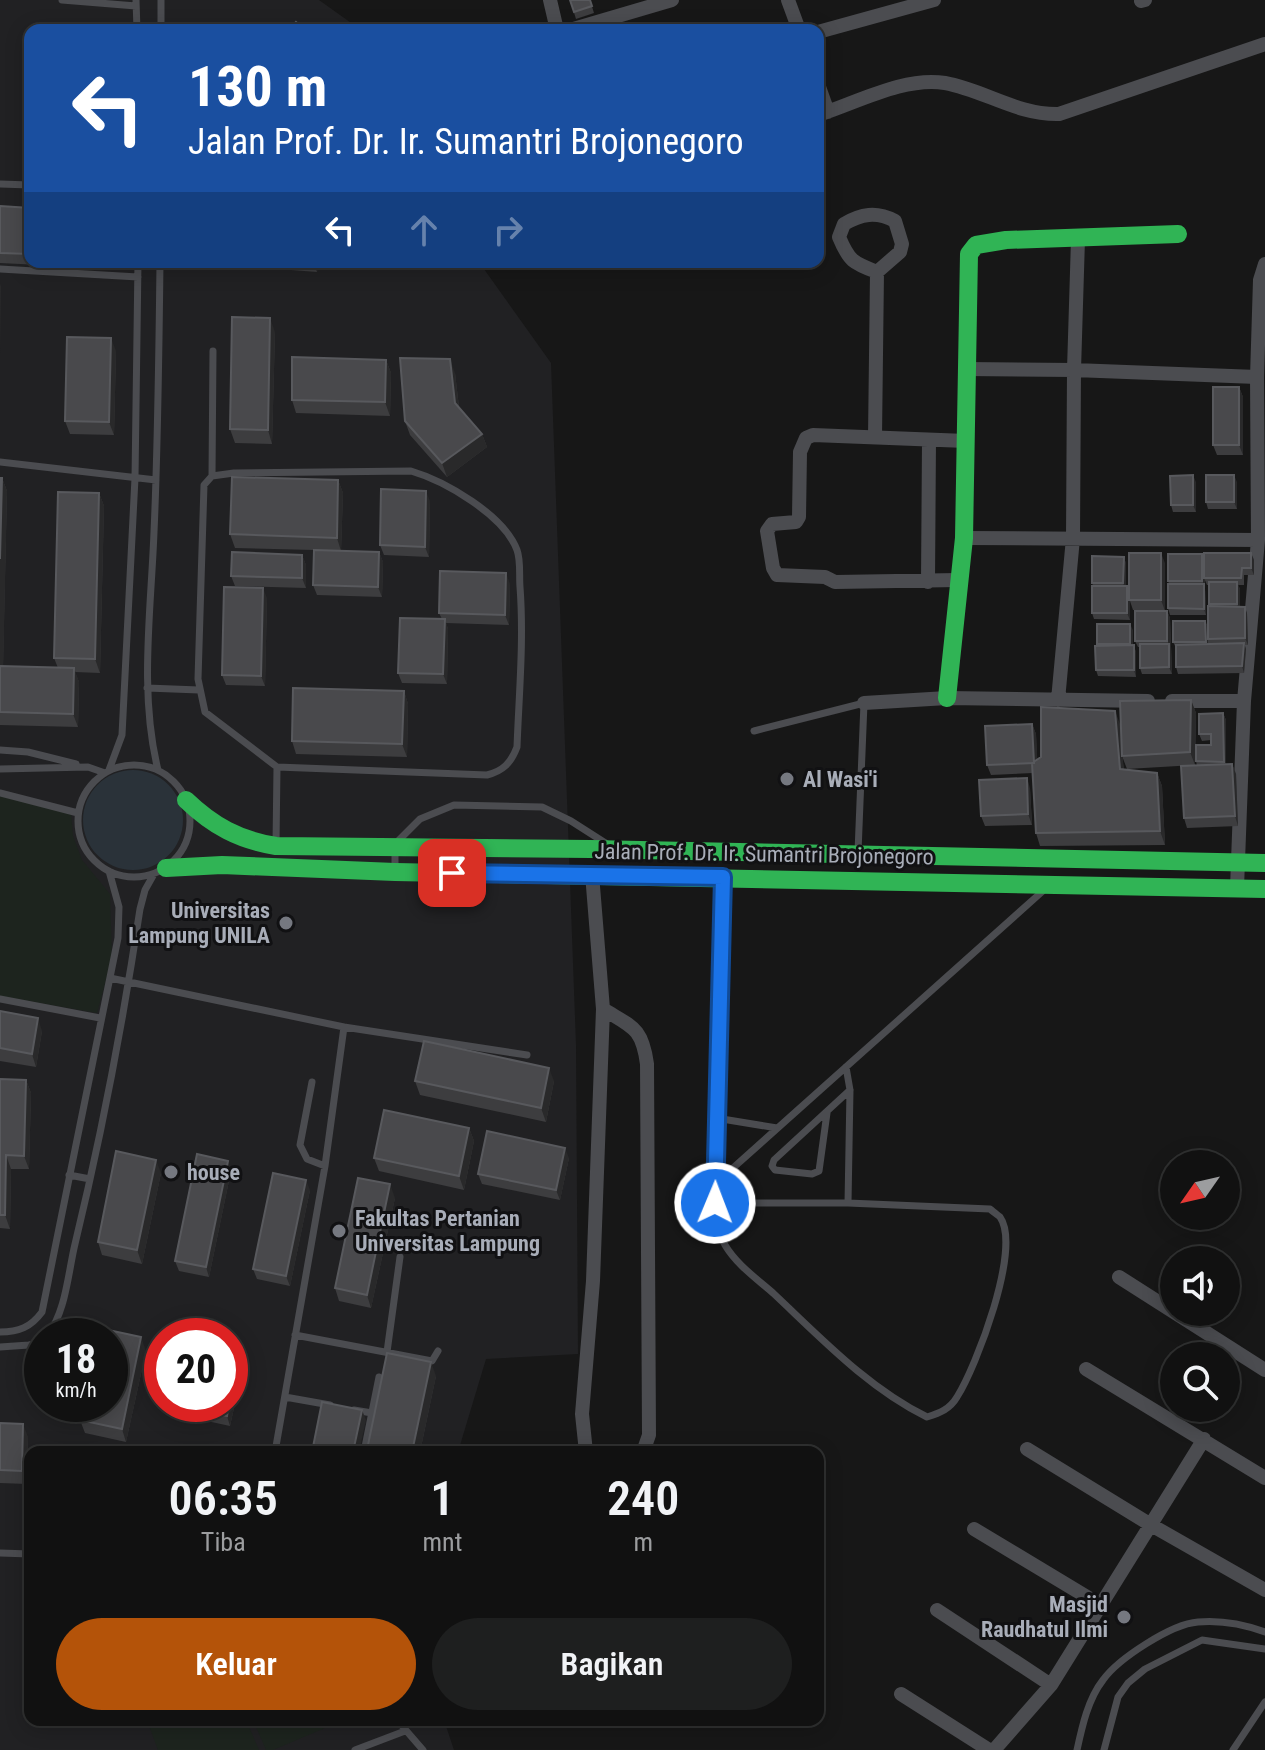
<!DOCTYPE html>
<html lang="id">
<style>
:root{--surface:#111;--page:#1e1f1f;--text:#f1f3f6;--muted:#9c9d9f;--line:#303131;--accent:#b45309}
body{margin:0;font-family:"Roboto Condensed",sans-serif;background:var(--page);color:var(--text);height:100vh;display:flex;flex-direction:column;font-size:30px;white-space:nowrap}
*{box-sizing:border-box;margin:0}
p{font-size:26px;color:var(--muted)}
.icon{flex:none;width:44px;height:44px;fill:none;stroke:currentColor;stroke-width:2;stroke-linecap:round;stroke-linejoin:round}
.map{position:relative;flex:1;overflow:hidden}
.panel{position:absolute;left:24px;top:1446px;width:800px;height:280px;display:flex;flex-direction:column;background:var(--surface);border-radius:16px;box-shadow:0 4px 20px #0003,0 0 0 2px var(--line)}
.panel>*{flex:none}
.top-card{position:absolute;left:24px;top:24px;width:800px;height:244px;border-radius:16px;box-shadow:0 4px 20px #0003,0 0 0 2px var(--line);background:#1a4fa0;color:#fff;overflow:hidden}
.needle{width:52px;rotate:236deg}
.tools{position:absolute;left:1160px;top:1150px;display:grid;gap:16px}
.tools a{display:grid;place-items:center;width:80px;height:80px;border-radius:50%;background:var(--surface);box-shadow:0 4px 20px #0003,0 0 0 2px var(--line);font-size:40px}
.speed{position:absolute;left:24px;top:1318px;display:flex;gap:16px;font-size:40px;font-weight:700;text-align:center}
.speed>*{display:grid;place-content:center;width:104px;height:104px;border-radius:50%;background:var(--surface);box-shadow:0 4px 20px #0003,0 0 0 2px var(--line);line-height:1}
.speed small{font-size:20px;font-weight:400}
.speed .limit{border:12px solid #d22;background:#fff;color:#111}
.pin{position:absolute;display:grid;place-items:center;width:68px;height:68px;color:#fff;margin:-34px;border-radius:16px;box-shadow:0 4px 12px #0006}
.me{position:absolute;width:88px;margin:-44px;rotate:1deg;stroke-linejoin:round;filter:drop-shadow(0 0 6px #0008)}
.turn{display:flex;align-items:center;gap:28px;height:168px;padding:0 32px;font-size:36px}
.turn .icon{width:104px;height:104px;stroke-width:2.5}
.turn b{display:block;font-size:56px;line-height:68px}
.lanes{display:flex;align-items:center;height:76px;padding:0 32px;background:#0003;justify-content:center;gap:40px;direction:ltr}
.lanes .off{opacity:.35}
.eta{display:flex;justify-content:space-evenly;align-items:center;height:136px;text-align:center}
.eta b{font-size:48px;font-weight:600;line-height:56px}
.cta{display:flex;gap:16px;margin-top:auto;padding:16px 32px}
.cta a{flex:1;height:92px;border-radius:48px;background:var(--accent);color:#fff;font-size:32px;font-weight:600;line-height:92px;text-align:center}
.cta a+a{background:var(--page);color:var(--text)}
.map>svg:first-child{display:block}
.built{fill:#212123;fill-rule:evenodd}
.green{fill:#1d241e}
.water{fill:#2a3239}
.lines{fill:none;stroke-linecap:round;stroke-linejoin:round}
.lane{stroke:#4b4c50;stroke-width:7}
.street{stroke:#4b4c50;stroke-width:14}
.fast{stroke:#30b455;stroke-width:18}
.wall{fill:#3d3d3f}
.shaded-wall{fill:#29292a}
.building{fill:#49494c;stroke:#58595d;stroke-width:2}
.route-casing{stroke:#114b97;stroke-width:20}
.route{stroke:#1a73e8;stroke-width:14}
.poi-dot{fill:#757880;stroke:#111113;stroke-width:3}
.labels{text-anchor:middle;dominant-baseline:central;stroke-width:6;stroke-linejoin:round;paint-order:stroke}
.poi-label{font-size:22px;font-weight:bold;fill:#a8adb8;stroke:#111113;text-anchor:start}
.street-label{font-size:22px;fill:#a8adb8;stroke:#111113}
</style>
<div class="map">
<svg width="1265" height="1750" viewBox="0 0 1265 1750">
<rect width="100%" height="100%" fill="#171717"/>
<!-- built -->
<path class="built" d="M0,0h319l42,30h-331v232h449l72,101 25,682 2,309 -92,5 -28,93h-428v268h414l10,30h-454zM42,1336h68v68h-68zM162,1336h68v68h-68z"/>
<!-- green -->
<path class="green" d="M0,795l71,18 2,23 9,24 28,34 2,64 -15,55 -97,-17z
M147,1720h99l13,30h-101z
M253,1720h91l-71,30h-7z"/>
<!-- water -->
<path class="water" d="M83 820a50 50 0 1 1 100 0a50 50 0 1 1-100 0Z"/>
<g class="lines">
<!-- lane -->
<path class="lane" d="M62,0l74,6
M136,0l1,30
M161,30v-30
M0,184l30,1
M0,269l138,8
M0,462l156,18
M411,471c34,10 93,44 106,79 4,11 2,25 3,37 4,53 -1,107 -3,160 -6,16 -14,24 -30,28l-210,-8 -72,-55 -7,-33 6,-194 8,-9 22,-3z
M212,476l1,-125
M147,688l52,2
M754,731l110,-28 -6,149
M0,750l28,2 48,12
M78 821a56 56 0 1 1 112 0a56 56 0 1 1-112 0Z
M0,769l88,-2 17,6
M109,770l13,-35 13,-257 3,-216
M158,770c-19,-77 -7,-159 -4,-238 4,-90 5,-180 6,-270
M0,793l78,20
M276,844l1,-77
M395,870v-22l3,-7 22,-22 34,-14 88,2 29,14 36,23
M110,978l234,49 -19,139 -50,286
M0,999l100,19
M344,1027l183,28
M846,1067l4,23 -2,113
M312,1082l-12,63 7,14 18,7
M827,1113l-8,58 -7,3 -37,-4 -3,-4 2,-6 76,-70
M716,1118l61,10
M69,1175l21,4
M715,1184l329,-294
M715,1203h133l142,6c1,1 9,7 10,8 22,31 -24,150 -43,180 -7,12 -17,16 -30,20 -59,-29 -106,-79 -154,-124 -16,-14 -37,-29 -48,-48 -9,-16 -10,-43 -10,-61l7,-302
M0,1332c19,0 31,-5 42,-20l76,-374 1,-31 -10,-36
M295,1335l137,26 6,-10
M47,1336c19,-24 21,-63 28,-92 27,-111 48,-222 65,-335l5,-19 9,-16
M0,1347l29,-2 13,-3
M387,1352l13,-95
M285,1397l45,8
M354,1410l18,3
M364,1452l15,-75
M0,1553l30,1
M397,1720l26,30
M355,1750l50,-19
M1077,1750c5,-23 11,-51 26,-70 15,-21 68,-56 95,-58 23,-2 45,2 67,10
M1104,1750l14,-53 10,-14 17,-14 57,-29 63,9
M1233,1750l32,-48"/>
<!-- street -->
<path class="street" d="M550,0l7,30
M788,0l11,30
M1141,1l4,-1
M570,30l102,-30
M818,32l116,-32
M818,84l10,28
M818,115c38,-12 87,-39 127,-32 39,7 72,32 114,31l206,-70
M965,369l109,1 183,7
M875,437l2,-165c-24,-9 -28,-11 -38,-35l5,-13c17,-10 32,-13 51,-3l7,23 -2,8 -23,20
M964,538l294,2
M958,580l-123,2 -10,-5 -48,-2 -4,-7 -6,-37 5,-7 24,-2 3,-5 1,-65 6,-14 7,-3 153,6
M928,582l1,-142
M1058,700l15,-162 1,-168 4,-131
M1172,701h72
M864,703l83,-5 201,3
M1237,888l7,-187 14,-161 -1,-163 3,-97 5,-16
M603,1009c29,18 39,18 44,55l2,371 -6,17
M1119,1277l146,93
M1086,1369l179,109
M1027,1449l124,76 114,65
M586,1452l-4,-38 11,-133 10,-272 -11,-135
M974,1529l128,77
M937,1610l114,75
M901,1694l88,56
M994,1750l57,-65 153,-246"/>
<!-- fast -->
<path class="fast" d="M947,698l17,-160 5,-284 7,-9 30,-5 172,-6
M186,800c27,26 53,40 90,46l315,3 674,14
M166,868l56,-3 173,7 870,17"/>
</g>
<!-- wall -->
<path class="wall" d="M570,0h20l4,13 -18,6z
M0,206l30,2v54h10v3l-40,-2z
M44,262h60v4l-59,-2z
M276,262h42l-1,10 -39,-3z
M275,332l-3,112 -37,-1 -5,-14z
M116,351l-2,84 -44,-1 -5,-13z
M386,360l5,13 -1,43 -94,-3 -4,-13z
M455,373l4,34 23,27 5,13 -40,30 -37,-42 -5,-14z
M1239,387l4,10v58h-26l-4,-10z
M0,478h2l5,13 -4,175 55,2 -4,-10 45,-165 5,13 -4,167 -25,-1 4,10 -1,45 -78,-2z
M338,480l5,13 -2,58 38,1 4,10 -1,35 -65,-2 -4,-10 1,-35 -79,-2 -5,-14z
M1196,482v30h-23l-2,-7z
M1237,482v27h-29l-2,-7z
M430,501l-1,56 -45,-2 -4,-10z
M1251,553l3,7v15h-10v10h-6l2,4v18l7,6 1,32h-3l1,4 -2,24 -66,1 -2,-7v-19l-3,-6 32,-21 3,6 2,-21 -1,-21h-2l-3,-7z
M1202,554l2,7 2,54h-36l-2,-7 1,-24 -1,-3z
M302,555l4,10v23l-71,-2 -4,-10z
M1124,557l2,7v22l3,7 36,-30v48l-32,-1 -3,-9v19l-36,-1 -2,-6 1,-27 -1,-3z
M510,584l-1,41 -63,-2 2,6 -1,55 -45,-1 -4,-10 44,-54 -3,-6z
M267,598l-2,88 -39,-1 -4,-10z
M1167,611l3,7 2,56h-30l-2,-6v-21h-2l-3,-6z
M1133,630v15l3,7v25l-38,-1 -2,-6 1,-26z
M404,691l4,13 -1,53 -111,-3 -4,-13z
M1191,700l5,13 -1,52 -68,4 -5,-13 2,14 33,3 5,13 3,59 -125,1 -4,-13 -3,-60 -42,2 -4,-10 45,-41 4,10 1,26 83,-36 2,29z
M1223,713l3,7v45l6,-1 4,10 2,52 -51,2 -3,-10 13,-52 -1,-5 15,-16v-5l-9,1 -3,-7z
M1030,788l2,37 -47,1 -4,-10z
M0,1011l42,20 -6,36 -36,-6z
M0,1079l26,1 5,13 -2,76h-18l-1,60 -10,-1z
M415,1081h139l-8,41 -126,-27z
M469,1128l5,13 -10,49 -85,-19 -5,-13z
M569,1158l-9,42 -78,-16 -4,-10z
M231,1171l-22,106 -30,-6 -4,-10z
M161,1173l-19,91 -40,-9 -4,-13z
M310,1190l-20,96 -33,-7 -4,-10z
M395,1198l-24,110 -32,-7 -4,-13z
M146,1351l-20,91 -41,-9 -5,-13z
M436,1376l-16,76h-49l-3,-7z
M240,1381l-10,45 -60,-13 -4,-9h64z
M0,1423l28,14 -1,47 -27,-1z"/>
<!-- shaded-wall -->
<path class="shaded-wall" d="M313,262h5l-1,10z
M0,283l1,4 -1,66z
M270,318l5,14 -3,112 -4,-14z
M111,338l5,13 -2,84 -5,-13z
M450,359l5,14 5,44 -5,-14z
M386,360l5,13 -1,43 -5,-14z
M1239,387l4,10v58l-4,-10z
M482,434l5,13 -40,30 -5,-14z
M1193,475l3,7v30l-3,-7z
M1234,475l3,7v27l-3,-7z
M2,478l5,13 -4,184 -3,-7v-109z
M338,480l5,13 -2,58 -4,-13z
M426,491l4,10 -1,56 -4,-10z
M99,493l5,13 -4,167 -5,-14z
M379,552l4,10 -1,35 -4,-10z
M1161,553l4,10v48l-4,-11z
M1251,553l3,7v15l-3,-7z
M1202,554l2,7 2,54 -2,-6z
M302,555l4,10v23l-4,-10z
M1124,557l2,7v26l-3,-7z
M506,573l4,11 -1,41 -4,-10z
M1237,582l3,7v22l-3,-7z
M1127,586l3,7v27l-3,-7z
M263,588l4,10 -2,88 -4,-10z
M1245,607l2,6 1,32 -3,-7z
M1167,611l3,7 2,56 -3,-7z
M445,619l3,10 -1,55 -4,-10z
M1205,621l3,7v20l-2,-6z
M1130,624l3,6v20l-3,-6z
M1244,643l2,6 -2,24 -2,-7z
M1134,645l2,7v25l-2,-7z
M74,668l5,14 -1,45 -5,-13z
M404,691l4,13 -1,53 -5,-13z
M1191,700l5,13 -1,52 -5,-13z
M1115,711l5,13 5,59 -5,-14z
M1223,713l3,7v48l-2,-6z
M1032,724l4,10 2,39 -4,-10z
M1232,764l4,10 2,52 -3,-10z
M1157,773l5,13 3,59 -5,-14z
M1027,778l3,10 2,37 -4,-11z
M38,1018l4,13 -6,36 -4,-13z
M549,1068l5,13 -8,41 -5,-14z
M26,1080l5,13 -2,76 -5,-13z
M469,1128l5,13 -10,49 -5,-14z
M565,1148l4,10 -9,42 -4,-10z
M6,1155l5,14 -1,60 -5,-14z
M156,1160l5,13 -19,91 -5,-14z
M228,1161l3,10 -22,106 -3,-10z
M306,1180l4,10 -20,96 -4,-10z
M390,1184l5,14 -24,110 -4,-13z
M141,1337l5,14 -20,91 -4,-13z
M431,1362l5,14 -16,76h-8z
M236,1371l4,10 -10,45 -3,-10z
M362,1410l4,10 -7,32h-6z
M23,1424l5,13 -1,47 -5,-13z"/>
<!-- building -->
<path class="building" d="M570,0h20l2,6 -18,6z
M296,22l10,8h-17z
M599,24l1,6h-22z
M0,206l30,2v46l-30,-1z
M232,317l38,1 -2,112 -38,-1z
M67,337l44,1 -2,84 -44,-1z
M292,357l94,3 -1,42 -93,-2z
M400,358l50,1 5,44 27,31 -40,29 -37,-42z
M1213,387h26v58h-26z
M1193,475v30h-22l-1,-29z
M1206,475h28v27h-28z
M232,477l106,3 -1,58 -107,-4z
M0,478h2l-2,81z
M381,489l45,2 -1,56 -45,-2z
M58,492l41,1 -4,166 -41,-1z
M314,550l65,2 -1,35 -65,-2z
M232,552l70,3v23l-71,-2z
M1129,553h32v47h-32z
M1204,553h47v15h-9l-1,10h-37z
M1168,554h34v27h-34z
M1092,556l32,1 -1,26h-31z
M440,571l66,2 -1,42 -66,-2z
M1209,582h28v22h-28z
M1168,584h36v25l-36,-1z
M1092,586h35v27h-35z
M224,587l39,1 -2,88 -39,-1z
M1208,606l37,1v31l-37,1z
M1135,611h32v30h-32z
M400,618l45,1 -2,55 -45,-1z
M1173,621h32l1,21h-33z
M1097,624h33v20h-33z
M1244,643l-2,23 -66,1v-22z
M1140,644h29v23l-29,1z
M1134,645v25h-38l-1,-24z
M0,666l74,2 -1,46 -73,-2z
M293,688l111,3 -2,53 -110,-3z
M1191,700l-1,52 -68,4 -2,-55z
M1041,707l74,4 5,58 37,4 3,58 -124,2 -4,-70 9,-6z
M1223,713l1,49 -28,-1v-16h15v-11h-12v-20z
M1032,724l2,39 -47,2 -2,-39z
M1232,764l3,52 -51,2 -3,-52z
M1027,778l1,36 -47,2 -2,-36z
M0,1011l38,7 -6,36 -32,-6z
M424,1041l125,27 -8,40 -126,-27z
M0,1079l26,1 -2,76 -18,-1 -1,60h-5z
M384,1110l85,18 -10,48 -85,-18z
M487,1131l78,17 -9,42 -78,-16z
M116,1151l40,9 -19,90 -39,-8z
M197,1154l31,7 -22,106 -31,-6z
M273,1173l33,7 -20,96 -33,-7z
M358,1178l32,6 -23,111 -32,-7z
M99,1328l42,9 -19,92 -42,-9 3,-16h27v-68h-13z
M387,1353l44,9 -19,90h-9l-35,-7z
M230,1370l6,1 -6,29z
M322,1402l40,8 -9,42h-41z
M170,1404h59l-2,12z
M0,1423l23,1 -1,47 -22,-1z"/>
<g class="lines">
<defs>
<path id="route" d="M452,873l271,4 -8,326"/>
</defs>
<!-- route casing -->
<use href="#route" class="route-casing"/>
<!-- route -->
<use href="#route" class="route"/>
</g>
<!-- markers -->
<g class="poi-dot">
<circle cx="787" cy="779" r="8"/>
<circle cx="286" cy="923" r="8"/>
<circle cx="171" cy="1172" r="8"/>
<circle cx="339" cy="1231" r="8"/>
<circle cx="1124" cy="1617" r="8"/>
</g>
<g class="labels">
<!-- poi labels -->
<g class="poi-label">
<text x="803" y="779">Al Wasi'i</text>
<text x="270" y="910" text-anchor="end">Universitas<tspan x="270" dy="25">Lampung UNILA</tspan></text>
<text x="187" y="1172">house</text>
<text x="355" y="1218">Fakultas Pertanian<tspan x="355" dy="25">Universitas Lampung</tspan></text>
<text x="1108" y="1604" text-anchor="end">Masjid<tspan x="1108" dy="25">Raudhatul Ilmi</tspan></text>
</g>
<!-- street labels -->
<g class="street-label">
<text transform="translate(764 854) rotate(1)">Jalan Prof. Dr. Ir. Sumantri Brojonegoro</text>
</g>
</g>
</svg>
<div class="tools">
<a><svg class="needle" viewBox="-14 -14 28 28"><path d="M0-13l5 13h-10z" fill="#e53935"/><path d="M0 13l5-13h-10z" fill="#9c9d9f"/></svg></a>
<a><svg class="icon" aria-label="sound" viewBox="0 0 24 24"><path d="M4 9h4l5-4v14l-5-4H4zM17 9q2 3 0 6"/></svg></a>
<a><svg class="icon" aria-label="search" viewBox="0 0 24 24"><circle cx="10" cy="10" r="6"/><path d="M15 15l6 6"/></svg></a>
</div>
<div class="speed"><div>18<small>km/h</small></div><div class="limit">20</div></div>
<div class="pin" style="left:452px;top:873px;background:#d93025"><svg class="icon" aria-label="arrive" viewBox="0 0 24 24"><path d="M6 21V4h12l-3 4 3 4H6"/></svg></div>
<svg class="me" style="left:715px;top:1203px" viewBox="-20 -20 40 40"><circle r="17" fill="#1a73e8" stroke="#fff" stroke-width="3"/><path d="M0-11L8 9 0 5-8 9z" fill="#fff"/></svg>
<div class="top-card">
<div class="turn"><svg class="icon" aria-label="left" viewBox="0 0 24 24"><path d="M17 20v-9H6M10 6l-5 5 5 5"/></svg><div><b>130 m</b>Jalan Prof. Dr. Ir. Sumantri Brojonegoro</div></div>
<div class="lanes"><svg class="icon" aria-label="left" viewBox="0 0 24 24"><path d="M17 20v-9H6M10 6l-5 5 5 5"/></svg><svg class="icon off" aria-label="ahead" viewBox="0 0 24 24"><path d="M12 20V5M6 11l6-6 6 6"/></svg><svg class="icon off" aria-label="right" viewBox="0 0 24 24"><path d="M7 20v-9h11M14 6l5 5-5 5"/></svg></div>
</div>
<section class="panel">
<div class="eta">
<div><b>06:35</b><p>Tiba</p></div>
<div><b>1</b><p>mnt</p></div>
<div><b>240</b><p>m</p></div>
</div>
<div class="cta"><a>Keluar</a><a>Bagikan</a></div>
</section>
</div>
